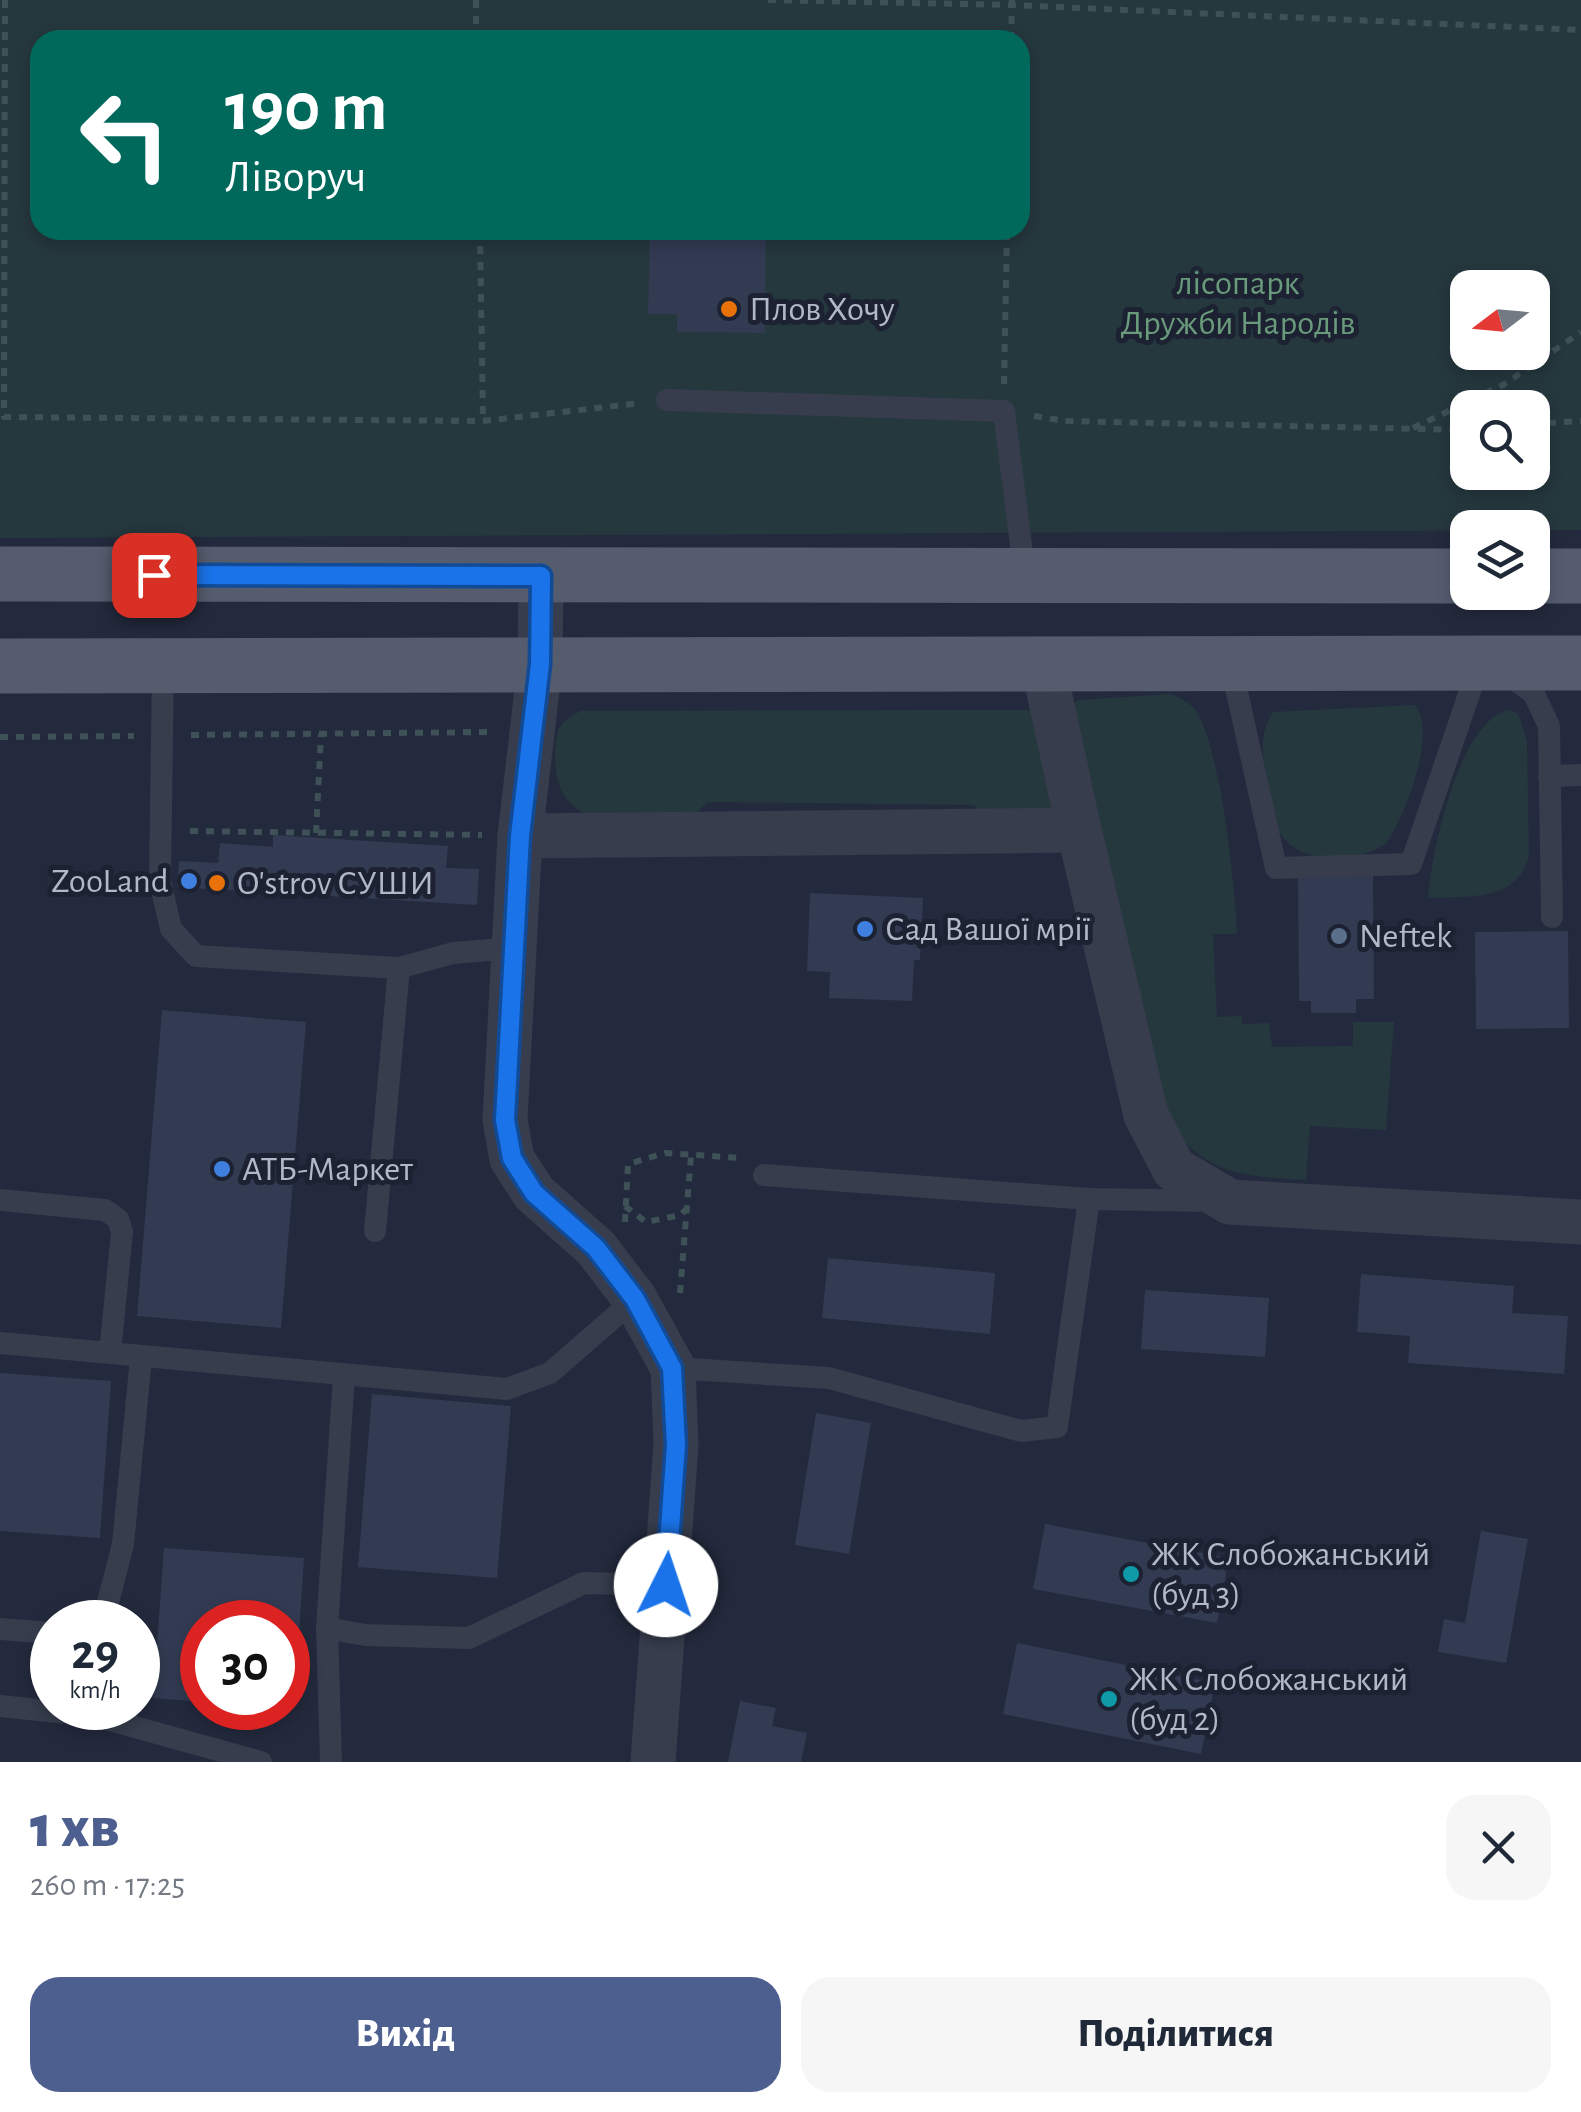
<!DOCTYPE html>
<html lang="uk">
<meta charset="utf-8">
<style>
:root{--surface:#fff;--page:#f6f6f7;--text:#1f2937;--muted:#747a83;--accent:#4d5f8f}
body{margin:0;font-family:"Alegreya Sans",sans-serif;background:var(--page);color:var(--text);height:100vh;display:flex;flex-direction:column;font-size:38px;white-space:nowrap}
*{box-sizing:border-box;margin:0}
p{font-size:32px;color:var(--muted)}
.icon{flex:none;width:55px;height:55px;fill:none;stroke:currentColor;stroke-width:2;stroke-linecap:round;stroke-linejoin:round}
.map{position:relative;height:1762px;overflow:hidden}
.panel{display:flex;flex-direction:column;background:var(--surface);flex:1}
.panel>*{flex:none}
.hud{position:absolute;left:30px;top:30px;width:1000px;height:210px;border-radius:30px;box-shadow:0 5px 15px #0003;background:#00695c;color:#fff;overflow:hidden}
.needle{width:65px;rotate:254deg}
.buttons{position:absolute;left:1450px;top:270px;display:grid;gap:20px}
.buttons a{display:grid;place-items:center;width:100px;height:100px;border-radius:20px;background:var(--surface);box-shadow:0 5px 15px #0003;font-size:50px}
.speed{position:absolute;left:30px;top:1600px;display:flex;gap:20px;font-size:50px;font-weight:700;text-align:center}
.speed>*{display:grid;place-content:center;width:130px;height:130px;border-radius:50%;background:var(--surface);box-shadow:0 5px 15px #0003;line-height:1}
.speed small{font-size:25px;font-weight:400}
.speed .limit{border:15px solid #d22;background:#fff;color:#111}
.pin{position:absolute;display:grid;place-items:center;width:85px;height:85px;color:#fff;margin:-42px;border-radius:20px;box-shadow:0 5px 15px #0006}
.me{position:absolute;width:110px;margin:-55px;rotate:4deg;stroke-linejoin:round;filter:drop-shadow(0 0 8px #0008)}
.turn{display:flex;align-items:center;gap:35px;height:210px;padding:0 30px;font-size:45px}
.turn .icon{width:130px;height:130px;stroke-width:2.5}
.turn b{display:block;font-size:70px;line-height:85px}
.round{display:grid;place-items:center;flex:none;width:105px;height:105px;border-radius:30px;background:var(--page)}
.summary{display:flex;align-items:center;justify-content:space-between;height:170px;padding:0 30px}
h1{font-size:60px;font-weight:800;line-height:75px;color:var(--accent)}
.primary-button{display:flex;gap:20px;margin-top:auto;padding:20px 30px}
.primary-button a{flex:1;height:115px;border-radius:30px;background:var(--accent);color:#fff;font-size:40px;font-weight:800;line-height:115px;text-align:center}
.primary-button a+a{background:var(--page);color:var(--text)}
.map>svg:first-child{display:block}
.green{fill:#25383e;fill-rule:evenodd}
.building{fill:#323b52}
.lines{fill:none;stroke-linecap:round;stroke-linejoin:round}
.path{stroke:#3e5157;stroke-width:6;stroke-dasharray:8 8;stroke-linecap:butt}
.lane{stroke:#373d4d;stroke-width:22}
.street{stroke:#373d4d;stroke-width:45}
.primary{stroke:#555c6e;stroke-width:55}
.route-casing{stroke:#114b97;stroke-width:25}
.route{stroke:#1a73e8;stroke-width:18}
.food-dot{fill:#e8710a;stroke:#1c2232;stroke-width:4}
.shop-dot{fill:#3f7fe0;stroke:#1c2232;stroke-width:4}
.service-dot{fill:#5c6f8a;stroke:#1c2232;stroke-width:4}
.culture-dot{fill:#0f9aa8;stroke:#1c2232;stroke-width:4}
.labels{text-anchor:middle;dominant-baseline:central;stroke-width:10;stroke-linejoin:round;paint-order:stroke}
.park-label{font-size:35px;fill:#699a7b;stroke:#1c2232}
.poi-label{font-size:35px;fill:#b2b8c9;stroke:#1c2232;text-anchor:start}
</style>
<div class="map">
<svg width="1581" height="1762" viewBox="0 0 1581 1762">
<rect width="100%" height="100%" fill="#232a3d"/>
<!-- green -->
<path class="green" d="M0,0h1581v530l-1581,8zM40,40h980v190h-980zM1468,288h64v64h-64zM1468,408h64v64h-64z
M1171,694c9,4 20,9 25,17 25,38 39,176 41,223h-24l4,83 25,-1v8l27,-1 3,24 81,-1v-24h41l-8,108 -76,-4 -4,54c-62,-4 -97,-4 -137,-56l-102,-414 11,-10z
M1415,705c23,27 -10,112 -29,138 -30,22 -93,23 -110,-17 -5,-14 -6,-32 -9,-46 -5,-23 -8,-47 6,-68z
M1035,710l22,104 -64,16 -19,-25 -266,-3 -23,21c-60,-3 -131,12 -130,-69 1,-24 4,-33 26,-43z
M1510,710l8,4 9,27 2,114c-11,48 -61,41 -101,43 4,-45 30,-179 82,-188z"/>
<!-- building -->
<path class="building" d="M677,231l89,1 -1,101 -88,-1v-18h-29l2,-81z
M273,835l175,11 -2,22 33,1 -2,36 -300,-18 2,-26 39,2 2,-20 53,4z
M1373,876l1,123h-18v14h-45v-12h-12l-1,-124z
M810,893l113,5 -3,62h-6l-2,41 -83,-3 1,-26 -23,-1z
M1568,931l1,97 -93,1 -1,-97z
M162,1010l144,12 -25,306 -144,-12z
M828,1258l167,15 -5,61 -168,-16z
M1361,1274l153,12 -2,27 56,3 -4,58 -156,-11 2,-27 -53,-4z
M1145,1290l124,8 -4,59 -124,-8z
M0,1373l111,8 -11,157 -100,-7z
M372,1394l139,12 -14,172 -139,-11z
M816,1413l55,10 -22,131 -54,-9z
M1045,1524l184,34 -12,65 -184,-34z
M1481,1531l47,8 -22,124 -68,-11 6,-33 21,4z
M164,1548l140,10 -10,151 -6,-1v-86h-86v80l-49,-4z
M1017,1643l198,40 -14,71 -198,-40z
M740,1701l36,7 -4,18 35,7 -6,29h-73z"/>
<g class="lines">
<!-- path -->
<path class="path" d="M5,0l-1,417 479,4 158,-18
M476,0v40
M768,0l243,5 570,25
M1011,40l1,-40
M480,230l3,191
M1004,384l3,-154
M1034,416l31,5 403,9
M1532,424l49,-3
M1413,428l90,-43 78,-53
M191,735l303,-3
M0,737l134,-1
M190,831l292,4
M316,833l5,-99
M625,1206l21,16 35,-7 7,-8
M625,1222l3,-58 37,-11 76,5
M680,1293l11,-137"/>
<!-- lane -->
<path class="lane" d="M667,400l337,11 21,166
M1231,665l45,203 135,-4 69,-202
M163,666l-3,215 11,48 25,27 203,12 54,-15 60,-5
M1509,675l25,19 15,32 3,191
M1549,776l32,-1
M764,1175l325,24 123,2
M0,1200l105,10 13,9 4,13 -12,121
M375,1231l24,-263
M0,1343l507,46 43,-16 85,-74
M673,1368l156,10 192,53 36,-4 32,-228
M103,1622l20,-78 18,-186
M327,1628l38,7 104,3 115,-55 82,2
M0,1629l52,4
M0,1706l95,10 166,46
M331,1762l-4,-134 17,-252"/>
<!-- street -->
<path class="street" d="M541,576l-1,88 -20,172 -15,284 7,39 22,34 62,55 39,51 38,69 3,77 -23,317
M1043,664l36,166
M520,836l559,-6 67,285 28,54 56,33 351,20"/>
<!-- primary -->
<path class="primary" d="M0,574l1468,2
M1532,576h49
M0,666l1581,-3"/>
</g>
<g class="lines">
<defs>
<path id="route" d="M154,575l387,1 -1,88 -20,172 -15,284 7,38 22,35 62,55 39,51 37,69 4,77 -10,140"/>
</defs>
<!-- route casing -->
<use href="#route" class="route-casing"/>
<!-- route -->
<use href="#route" class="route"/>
</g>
<!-- markers -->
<g class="food-dot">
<circle cx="729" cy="309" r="10"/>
<circle cx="217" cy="883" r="10"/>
</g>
<g class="shop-dot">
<circle cx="189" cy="881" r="10"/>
<circle cx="865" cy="929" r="10"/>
<circle cx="222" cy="1169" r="10"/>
</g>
<circle class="service-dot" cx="1339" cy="936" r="10"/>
<g class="culture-dot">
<circle cx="1131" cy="1574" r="10"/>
<circle cx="1109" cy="1699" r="10"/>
</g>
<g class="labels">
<!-- park labels -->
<g class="park-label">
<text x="1238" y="283">лісопарк<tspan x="1238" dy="40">Дружби Народів</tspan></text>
</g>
<!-- poi labels -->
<g class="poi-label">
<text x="749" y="309">Плов Хочу</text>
<text x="169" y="881" text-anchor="end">ZooLand</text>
<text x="237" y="883">O'strov СУШИ</text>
<text x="885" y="929">Сад Вашої мрії</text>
<text x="1359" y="936">Neftek</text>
<text x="242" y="1169">АТБ-Маркет</text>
<text x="1151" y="1554">ЖК Слобожанський<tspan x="1151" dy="40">(буд 3)</tspan></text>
<text x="1129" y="1679">ЖК Слобожанський<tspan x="1129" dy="40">(буд 2)</tspan></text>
</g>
</g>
</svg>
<div class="buttons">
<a><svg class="needle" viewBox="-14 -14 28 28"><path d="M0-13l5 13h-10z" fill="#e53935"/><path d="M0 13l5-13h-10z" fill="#747a83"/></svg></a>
<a><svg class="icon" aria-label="search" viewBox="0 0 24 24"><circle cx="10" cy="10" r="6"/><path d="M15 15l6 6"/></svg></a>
<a><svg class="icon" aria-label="layers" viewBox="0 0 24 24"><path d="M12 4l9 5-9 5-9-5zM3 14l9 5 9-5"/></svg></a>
</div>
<div class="speed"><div>29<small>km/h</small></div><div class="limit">30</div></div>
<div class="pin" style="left:154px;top:575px;background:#d93025"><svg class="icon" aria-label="arrive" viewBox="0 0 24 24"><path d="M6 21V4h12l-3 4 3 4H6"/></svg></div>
<svg class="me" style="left:666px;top:1585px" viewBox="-20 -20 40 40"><circle r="19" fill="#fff"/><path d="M0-13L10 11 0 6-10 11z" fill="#1a73e8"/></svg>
<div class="hud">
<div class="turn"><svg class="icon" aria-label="left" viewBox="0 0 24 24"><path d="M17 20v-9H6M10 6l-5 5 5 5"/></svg><div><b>190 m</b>Ліворуч</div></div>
</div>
</div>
<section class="panel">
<div class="summary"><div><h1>1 хв</h1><p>260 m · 17:25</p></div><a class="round"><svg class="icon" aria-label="close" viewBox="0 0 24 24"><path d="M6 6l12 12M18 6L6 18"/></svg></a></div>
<div class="primary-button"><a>Вихід</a><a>Поділитися</a></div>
</section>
